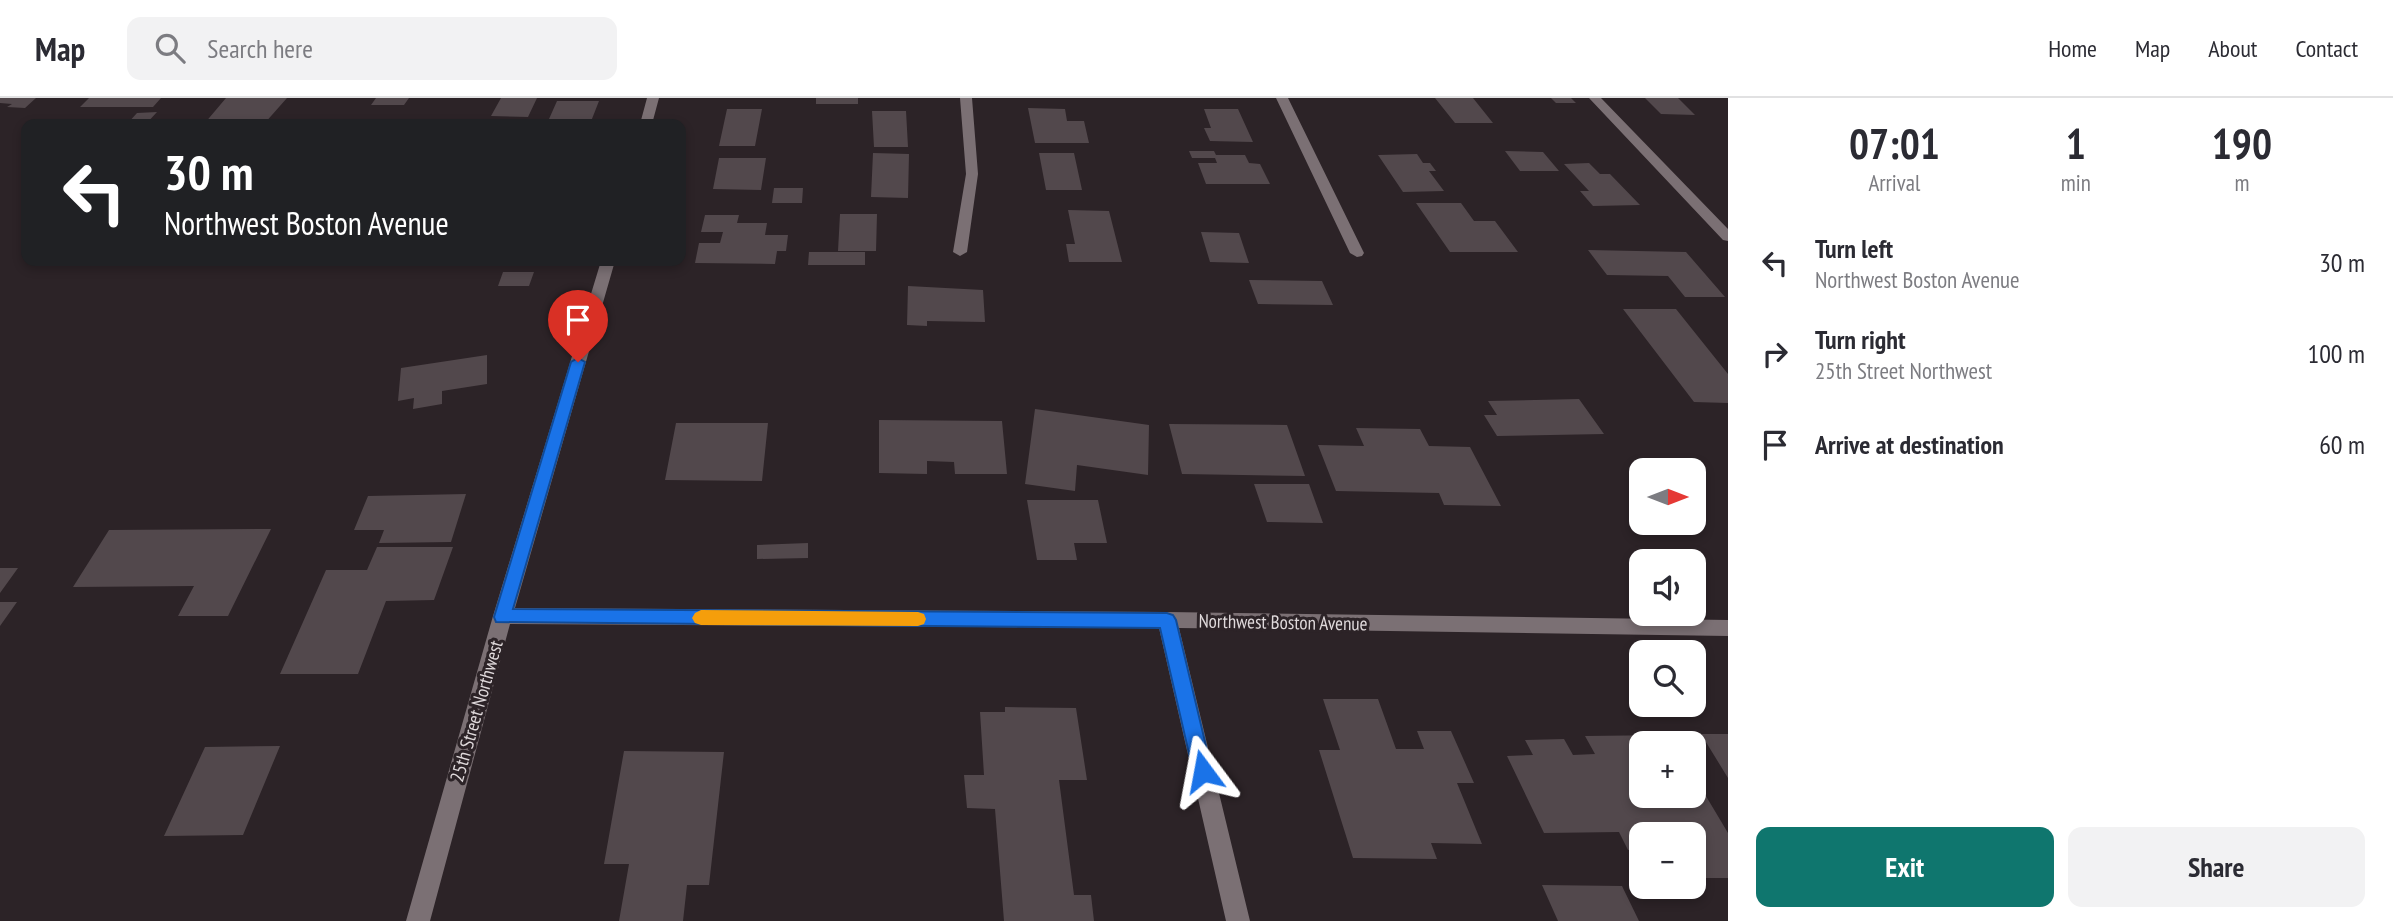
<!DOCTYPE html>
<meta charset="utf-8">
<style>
:root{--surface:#fff;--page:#f2f2f3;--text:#2b2b33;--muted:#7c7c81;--line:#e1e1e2;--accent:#0f766e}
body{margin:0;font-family:"PT Sans Narrow",sans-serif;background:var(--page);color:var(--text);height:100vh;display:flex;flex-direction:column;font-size:26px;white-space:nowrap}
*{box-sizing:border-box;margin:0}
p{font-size:23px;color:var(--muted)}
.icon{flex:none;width:38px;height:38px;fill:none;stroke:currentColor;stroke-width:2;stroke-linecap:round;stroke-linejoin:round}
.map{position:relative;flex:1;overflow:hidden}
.details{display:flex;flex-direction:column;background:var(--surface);width:665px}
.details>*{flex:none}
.banner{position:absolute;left:21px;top:21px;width:665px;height:147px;border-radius:14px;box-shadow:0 4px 10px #0003;background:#202124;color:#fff;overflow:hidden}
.needle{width:46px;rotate:90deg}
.controls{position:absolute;left:1629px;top:360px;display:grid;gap:14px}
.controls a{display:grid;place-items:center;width:77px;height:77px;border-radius:14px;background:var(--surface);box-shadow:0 4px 10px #0003;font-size:35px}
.pin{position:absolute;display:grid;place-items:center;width:60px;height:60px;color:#fff;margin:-72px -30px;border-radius:50% 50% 50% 0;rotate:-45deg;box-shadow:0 0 7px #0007}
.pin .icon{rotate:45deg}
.me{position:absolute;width:77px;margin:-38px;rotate:347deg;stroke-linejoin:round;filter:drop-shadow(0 0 5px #0008)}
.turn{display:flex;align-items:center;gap:24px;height:147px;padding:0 28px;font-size:32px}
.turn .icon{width:91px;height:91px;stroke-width:2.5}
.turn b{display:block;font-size:49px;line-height:60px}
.eta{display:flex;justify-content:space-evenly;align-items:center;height:119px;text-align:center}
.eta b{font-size:42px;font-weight:700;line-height:49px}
.action{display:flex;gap:14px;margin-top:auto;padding:14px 28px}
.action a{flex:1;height:80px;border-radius:14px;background:var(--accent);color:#fff;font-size:28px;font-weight:700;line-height:80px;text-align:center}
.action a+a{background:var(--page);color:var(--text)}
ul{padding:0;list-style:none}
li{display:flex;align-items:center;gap:21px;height:91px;padding:0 28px}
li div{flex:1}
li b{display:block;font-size:26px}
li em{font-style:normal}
header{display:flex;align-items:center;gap:42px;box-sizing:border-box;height:98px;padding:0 35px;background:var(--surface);border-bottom:2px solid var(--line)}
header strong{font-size:33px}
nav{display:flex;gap:38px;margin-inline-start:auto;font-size:24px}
.search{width:490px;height:63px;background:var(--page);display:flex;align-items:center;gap:18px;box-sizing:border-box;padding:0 24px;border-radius:14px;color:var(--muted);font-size:26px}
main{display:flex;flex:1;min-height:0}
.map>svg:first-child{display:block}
.building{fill:#52484c}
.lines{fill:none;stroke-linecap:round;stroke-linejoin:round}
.minor{fill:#7b7074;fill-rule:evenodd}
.route{fill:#1a73e8;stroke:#114b97;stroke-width:2}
.slow{fill:#f59e0b}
.labels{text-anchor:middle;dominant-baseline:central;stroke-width:6;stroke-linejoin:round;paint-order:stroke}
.street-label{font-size:19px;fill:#dfd9db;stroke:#2c2327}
</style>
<header>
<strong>Map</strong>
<div class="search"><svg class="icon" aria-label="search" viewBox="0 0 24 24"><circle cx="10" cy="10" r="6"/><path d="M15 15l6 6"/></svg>Search here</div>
<nav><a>Home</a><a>Map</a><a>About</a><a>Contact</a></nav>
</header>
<main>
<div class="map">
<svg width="1728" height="823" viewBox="0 0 1728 823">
<rect width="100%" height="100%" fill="#2c2327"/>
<!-- building -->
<path class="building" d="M0,0h36l-11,10 -18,-1 5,-3 -12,-1z
M89,0h72l-8,9h-73z
M226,0h61l-23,26h-60z
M376,0h33l-5,7h-33z
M501,0h36l-9,19 -37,-1z
M816,0h42v6h-42z
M1435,0h38l20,25h-38z
M1551,0h20l5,5h-20z
M1645,0h33l17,17 -34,-1z
M557,3h42l-9,23h-31l2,-5h-12z
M1028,10l37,1 2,12h17l5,22h-54z
M727,11h35l-7,37h-36z
M1204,11h34l15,33 -43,-1 -6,-13h7z
M872,13h34l2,36h-34z
M157,14l-11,12h-19l10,-11z
M1189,53h25l2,4h29l4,8 11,1 10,20h-64l-8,-21h19l-2,-5h-23z
M1505,53l38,1 16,19h-39z
M873,55l36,1 -1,44 -37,-1z
M1039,55h35l8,37h-36z
M1417,56l6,9h7l6,8h-7l15,20 -41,1 -25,-37z
M719,60h47l-5,32 -48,-1z
M1589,65l11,11h10l30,31 -47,1 -13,-15h9l-25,-27z
M774,90h29l-1,15h-30z
M1416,105h45l13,18h21l23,31h-68z
M1068,112l41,1 13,51h-53l-3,-18h9z
M840,116h37l-1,37h-38z
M705,117h34l-2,8h30l-2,12h23l-2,16h-9l-2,13 -80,-1 4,-20h21l3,-11h-22z
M1201,134l38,1 10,30 -39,-1z
M1588,152l98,2 39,45h-40l-17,-21 -61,-1z
M809,154h56v13h-57z
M503,174h31l-5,14h-31z
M1249,182l73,1 11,24 -75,-1z
M908,188l75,4 2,32 -58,-1v5l-20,-1z
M1623,211h53l52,65v29l-34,-1z
M487,257v29l-45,7v13l-29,5 1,-11 -16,3 3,-33z
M1579,301l25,35 -107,2 -13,-21h13l-9,-14z
M1035,311l114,16 -1,50 -71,-10 -2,26 -50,-7z
M879,322l123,1 5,53h-52l-1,-12 -27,-1v13l-48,-1z
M676,325h92l-6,58 -97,-1z
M1169,326l118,1 18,51 -123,-2z
M1356,330l64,1 9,17 41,1 31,59 -57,-1 -5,-12 -103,-2 -18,-46 46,1z
M1254,386h55l14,39 -56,-1z
M466,396l-15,48 -72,1 5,-13h-30l14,-34z
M1027,402h71l9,43h-33l3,17h-40z
M271,431l-43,87h-50l16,-30 -121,1 36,-57z
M808,445v15l-51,1v-14z
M377,449h76l-19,53 -48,1 -28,73h-78l46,-104h41z
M0,470h18l-18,25z
M0,504h17l-17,24z
M1323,601h55l18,50h28l-7,-18h34l23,52h-17l25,61 -51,-1 6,16 -84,-1 -34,-108h21z
M1005,609l71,1 11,72h-28l15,115h17l3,26h-90l-9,-112 -28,-1 -3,-33h20l-4,-63h25z
M1701,636h27v44z
M1669,637l5,9h-32v52h52v-20l34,57v45h-34v-43h-52v14l-14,1 -9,-18 -75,1 -37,-77 26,-1 -8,-15 39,-1 9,16 22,-1 -10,-18z
M280,648l-37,89 -79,1 41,-89z
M624,653l100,1 -15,133h-22l-4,36h-64l10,-57h-25z
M1542,787l80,1 17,35h-81z"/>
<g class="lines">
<!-- minor -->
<path class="minor" d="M647,0h12l-7,26h-12z
M960,0h12l6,76 -11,78 -7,4 -7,-4 13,-78z
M1276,0h12l76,155 -2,3 -5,1 -7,-4z
M1589,0h12l127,131v12l-5,-1z
M601,163h14l-100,347 652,4 561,8v16l-549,-8 71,293h-24l-67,-293 -649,-4 -80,297h-24l87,-305z"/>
</g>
<!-- route -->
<path class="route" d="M578,260l7,4 -72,247 654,4 6,2 3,5 36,151 -2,6 -7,3 -7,-3 -3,-6 -33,-143 -664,-6 -2,-5 77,-255z"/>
<!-- slow -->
<path class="slow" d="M701,512l217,2 6,2 2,5 -2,5 -6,2 -217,-1 -6,-2 -3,-5 3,-5z"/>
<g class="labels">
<!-- street labels -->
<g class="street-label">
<text transform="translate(1283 524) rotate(1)">Northwest Boston Avenue</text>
<text transform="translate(476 613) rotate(-74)">25th Street Northwest</text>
</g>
</g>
</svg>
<div class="controls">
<a><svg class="needle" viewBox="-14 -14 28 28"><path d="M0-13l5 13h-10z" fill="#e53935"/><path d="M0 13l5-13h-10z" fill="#7c7c81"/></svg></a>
<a><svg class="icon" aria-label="sound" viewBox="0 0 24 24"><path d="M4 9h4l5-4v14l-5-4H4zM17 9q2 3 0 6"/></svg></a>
<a><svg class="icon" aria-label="search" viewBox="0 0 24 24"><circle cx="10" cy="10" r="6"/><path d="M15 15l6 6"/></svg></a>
<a>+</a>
<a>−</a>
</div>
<div class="pin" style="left:578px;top:264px;background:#d93025"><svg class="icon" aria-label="arrive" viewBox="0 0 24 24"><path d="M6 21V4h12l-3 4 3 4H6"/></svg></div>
<svg class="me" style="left:1203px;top:673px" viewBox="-20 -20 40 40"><path d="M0-17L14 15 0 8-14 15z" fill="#1a73e8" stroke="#fff" stroke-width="4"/></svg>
<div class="banner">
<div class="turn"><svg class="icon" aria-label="left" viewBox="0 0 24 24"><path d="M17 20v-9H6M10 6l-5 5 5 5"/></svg><div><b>30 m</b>Northwest Boston Avenue</div></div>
</div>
</div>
<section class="details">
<div class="eta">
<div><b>07:01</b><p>Arrival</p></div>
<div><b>1</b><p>min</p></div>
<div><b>190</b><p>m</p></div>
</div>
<ul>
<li><svg class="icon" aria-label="left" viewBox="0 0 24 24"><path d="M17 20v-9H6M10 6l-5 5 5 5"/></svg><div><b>Turn left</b><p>Northwest Boston Avenue</p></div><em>30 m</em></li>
<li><svg class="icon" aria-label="right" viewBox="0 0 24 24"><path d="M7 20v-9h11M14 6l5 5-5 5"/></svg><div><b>Turn right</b><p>25th Street Northwest</p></div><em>100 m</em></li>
<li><svg class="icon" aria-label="arrive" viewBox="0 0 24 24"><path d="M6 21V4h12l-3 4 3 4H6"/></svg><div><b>Arrive at destination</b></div><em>60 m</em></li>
</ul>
<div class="action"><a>Exit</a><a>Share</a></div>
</section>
</main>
